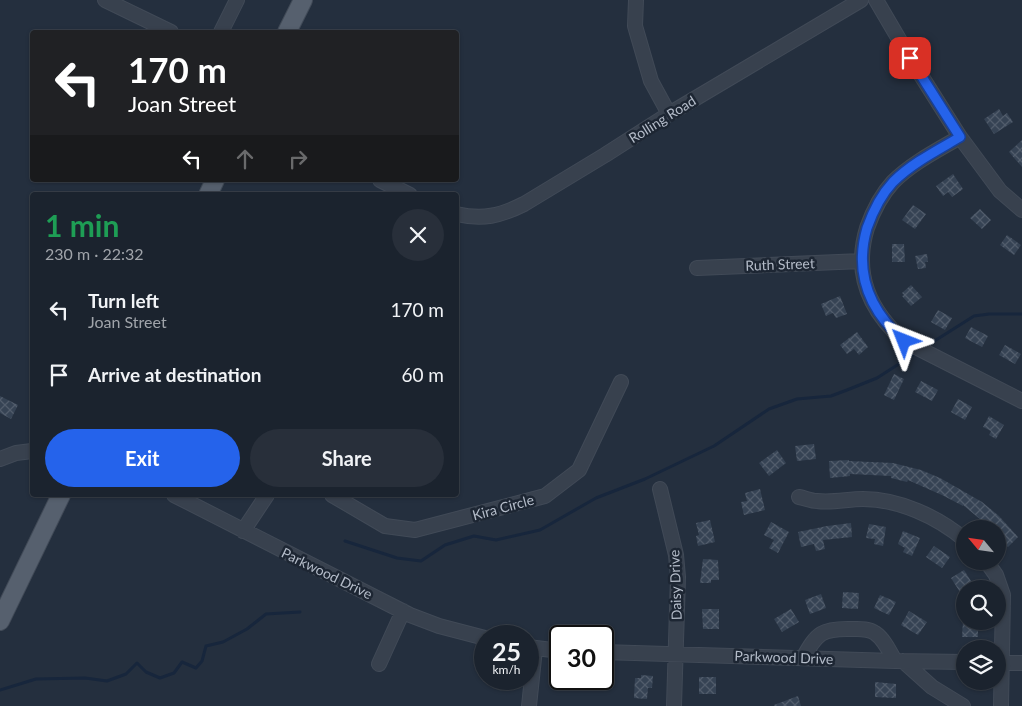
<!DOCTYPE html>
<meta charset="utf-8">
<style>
:root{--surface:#1b232e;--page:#282f3a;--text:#f1f3f6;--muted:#a0a4aa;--line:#39404a;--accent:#2563eb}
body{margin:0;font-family:Lato,sans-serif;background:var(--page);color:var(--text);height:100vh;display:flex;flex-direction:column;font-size:19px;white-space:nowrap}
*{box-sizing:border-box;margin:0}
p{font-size:16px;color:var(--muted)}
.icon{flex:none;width:28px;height:28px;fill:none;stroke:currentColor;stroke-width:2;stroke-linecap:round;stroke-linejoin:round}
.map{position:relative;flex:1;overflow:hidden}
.details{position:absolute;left:30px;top:192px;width:429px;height:305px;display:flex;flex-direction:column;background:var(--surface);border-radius:5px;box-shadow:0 1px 4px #0004,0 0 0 1px var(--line)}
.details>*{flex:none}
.banner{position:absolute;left:30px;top:30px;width:429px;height:152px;border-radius:5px;box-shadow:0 1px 4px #0004,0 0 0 1px var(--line);background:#202124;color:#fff;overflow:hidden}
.needle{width:32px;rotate:299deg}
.controls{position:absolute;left:956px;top:520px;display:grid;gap:10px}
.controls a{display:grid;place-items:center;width:50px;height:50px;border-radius:50%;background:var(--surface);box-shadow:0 1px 4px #0004,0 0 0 1px var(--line);font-size:25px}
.speed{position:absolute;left:474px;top:625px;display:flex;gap:10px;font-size:25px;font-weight:700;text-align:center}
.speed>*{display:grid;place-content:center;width:65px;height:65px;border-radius:50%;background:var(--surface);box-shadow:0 1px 4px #0004,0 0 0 1px var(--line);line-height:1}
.speed small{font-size:12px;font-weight:400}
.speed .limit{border:2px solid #111;border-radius:8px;background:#fff;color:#111}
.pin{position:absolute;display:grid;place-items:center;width:42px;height:42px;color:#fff;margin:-21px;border-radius:10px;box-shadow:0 2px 8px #0006}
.me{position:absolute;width:55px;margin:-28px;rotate:315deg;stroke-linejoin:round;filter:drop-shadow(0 0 4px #0008)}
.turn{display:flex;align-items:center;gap:18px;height:105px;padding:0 15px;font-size:22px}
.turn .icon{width:65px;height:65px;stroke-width:2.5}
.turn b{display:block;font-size:35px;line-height:42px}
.lanes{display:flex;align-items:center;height:48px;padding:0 15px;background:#0003;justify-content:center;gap:25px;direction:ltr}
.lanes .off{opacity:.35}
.round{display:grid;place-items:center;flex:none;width:52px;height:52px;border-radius:26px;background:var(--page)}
.head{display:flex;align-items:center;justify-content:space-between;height:85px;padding:0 15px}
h1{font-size:30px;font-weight:700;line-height:38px;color:#1e9e55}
.primary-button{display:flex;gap:10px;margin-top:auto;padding:10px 15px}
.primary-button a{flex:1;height:58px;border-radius:30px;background:var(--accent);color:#fff;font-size:20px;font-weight:700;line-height:58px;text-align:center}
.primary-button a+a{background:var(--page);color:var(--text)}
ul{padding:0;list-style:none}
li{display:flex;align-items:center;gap:15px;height:65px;padding:0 15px}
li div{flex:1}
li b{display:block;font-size:19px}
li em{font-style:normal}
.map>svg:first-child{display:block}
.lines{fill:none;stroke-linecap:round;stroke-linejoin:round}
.stream{stroke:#17263c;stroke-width:3}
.building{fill:url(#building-cross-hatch)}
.minor-casing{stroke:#414a57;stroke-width:16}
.major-casing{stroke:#414a57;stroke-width:20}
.minor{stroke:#38414e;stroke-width:14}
.major{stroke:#56606e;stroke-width:18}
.route-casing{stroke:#184099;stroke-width:12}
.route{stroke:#2563eb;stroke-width:9}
.labels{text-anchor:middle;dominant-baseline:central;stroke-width:5;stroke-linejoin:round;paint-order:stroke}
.street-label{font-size:14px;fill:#b4bcc9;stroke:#1d2633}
</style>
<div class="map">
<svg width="1022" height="706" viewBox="0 0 1022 706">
<defs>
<pattern id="building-cross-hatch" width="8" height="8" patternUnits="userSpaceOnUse" patternTransform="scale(1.25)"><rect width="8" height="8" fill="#364354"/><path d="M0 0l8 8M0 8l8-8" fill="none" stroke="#515c6b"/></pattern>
</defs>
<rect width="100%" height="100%" fill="#242f3e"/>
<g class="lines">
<!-- stream -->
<path class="stream" d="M925,347l49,-31 15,-2h33
M345,541l52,17 24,3 24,-16 29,-9 22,4 44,-10 56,-32 49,-19 69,-33 55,-37 28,-10 34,-3 16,-6 30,-12 39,-25
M0,690l36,-11 49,-1 22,3 19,-7 11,-11 9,9 14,6 14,-5 8,-11 14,6 6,-7 4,-15 17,-4 24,-13 19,-15 34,-2"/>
</g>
<!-- building -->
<path class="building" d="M999,109l4,7 4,-3 6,9 -19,12 -10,-15z
M1022,140v27l-13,-15z
M953,174l10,15 -11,8 -4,-5 -5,4 -7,-10z
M913,205l13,9 -11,15 -13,-9z
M980,209l11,11 -9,9 -12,-11z
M1007,235l14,10 -7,10 -14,-10z
M892,244h12l1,18h-13z
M927,254l1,8h-3l1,6 -8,1 -3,-13z
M911,285l11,12 -11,9 -9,-10 2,-1 -2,-2z
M840,296l7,18 -11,4 -3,-5 -7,3 -5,-12z
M938,310l14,8 -7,12 -14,-8z
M971,327l17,9 -6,11 -17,-9z
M857,332l11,15 -9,8 -5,-6 -7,5 -7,-9z
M1005,345l16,9 -6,10 -16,-9z
M894,374l10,5 -10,21 -10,-5z
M921,381l17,9 -6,11 -17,-9z
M0,396l18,9 -7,14 -11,-6z
M958,399l14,8 -7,13 -14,-8z
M989,416l15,9 -8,14 -7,-4 2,-4 -8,-4z
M814,444l2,15 -19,2 -2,-15z
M777,450l9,13 -17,13 -10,-13z
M849,460v1l44,2 28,7 19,8 42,24 17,14 19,21 -10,10 -10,-11v-7h-6l-29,-24v1l-19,-10 -36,-16 -1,2 -16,-4v-2l-41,-2v2l-20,2 -1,-17z
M760,489l5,21 -21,5 -3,-13 6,-1 -2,-8z
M710,520l5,22 -17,4 -2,-10 3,-1 -3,-12z
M771,522l18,10 -11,21 -9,-5 5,-8 -10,-5z
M851,523l1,14 -29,3 2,9 -9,2 -2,-7 -13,3 -3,-15 29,-6z
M869,524l17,3 -3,19 -9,-2 1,-5 -9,-1z
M903,531l17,7 -8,18 -9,-4 2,-4 -7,-4z
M934,546l16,11 -8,11 -16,-11z
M703,559l15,1 1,20h-8v3h-11z
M964,570l12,19h-11v11l-14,-22z
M843,592l16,1 -1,16 -16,-1z
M821,594l5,14 -16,6 -5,-14z
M880,595l16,7 -7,13 -15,-7z
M702,609h17v20h-16z
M791,609l8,13 -17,10 -8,-13z
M909,611l18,11 -9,13 -17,-10z
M963,621h15v16h-16z
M641,675l12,1 -1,12h-4l-1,11 -13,-1 1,-20h6z
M699,677h17v17h-17z
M875,682l21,2v14l-21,-1z
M798,696l3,10h-26l-1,-1z"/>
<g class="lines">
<defs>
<path id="minor" d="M105,0l66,32
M636,0l-1,26 16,55 18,33
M876,0l34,58 50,79 40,54 22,19
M221,32l16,-32
M960,137c-22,13 -48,26 -67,45 -12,13 -20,29 -26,46 -14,46 2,82 37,113l118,60
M380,180l30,15
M456,214c27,6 44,2 68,-10l81,-49 64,-41 192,-114
M697,268l165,-7
M0,459l16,-6 16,-2
M660,489l16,66 2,22 -4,129
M174,495l236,120 29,11 46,12
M332,495l53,31 30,4 130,-34 34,-26 42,-88
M799,497c6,1 12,4 18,4 16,2 31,-2 46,-2 36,0 75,18 102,41
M243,531l24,-36
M986,561l10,14 7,20 -2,111
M528,647l32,4
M602,652l293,9 70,1
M803,658c14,-25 19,-30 49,-29 7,0 16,-1 23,4 9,6 15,19 20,28
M903,661l29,26 31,19
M998,663h24
M379,664l24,-53
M529,706l6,-57"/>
<path id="major" d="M287,32l16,-32
M208,195l7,-15
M0,621l61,-126"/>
</defs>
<!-- minor casing -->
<use href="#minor" class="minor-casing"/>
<!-- major casing -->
<use href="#major" class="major-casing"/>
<!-- minor -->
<use href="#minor" class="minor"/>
<!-- major -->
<use href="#major" class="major"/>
</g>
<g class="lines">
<defs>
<path id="route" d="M904,341c-35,-31 -50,-68 -37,-113 6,-17 14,-33 26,-46 19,-19 45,-32 67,-45l-50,-79"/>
</defs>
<!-- route casing -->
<use href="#route" class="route-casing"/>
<!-- route -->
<use href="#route" class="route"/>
</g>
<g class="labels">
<!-- street labels -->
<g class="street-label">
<text transform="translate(662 119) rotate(-32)">Rolling Road</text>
<text transform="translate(780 264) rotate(-2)">Ruth Street</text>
<text transform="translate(503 507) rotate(-15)">Kira Circle</text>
<text transform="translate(327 573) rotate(26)">Parkwood Drive</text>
<text transform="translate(675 585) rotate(-92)">Daisy Drive</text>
<text transform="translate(784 657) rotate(2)">Parkwood Drive</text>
</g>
</g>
</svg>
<div class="controls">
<a><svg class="needle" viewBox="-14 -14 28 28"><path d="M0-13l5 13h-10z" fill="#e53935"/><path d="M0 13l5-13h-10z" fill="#a0a4aa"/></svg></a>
<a><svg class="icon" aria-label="search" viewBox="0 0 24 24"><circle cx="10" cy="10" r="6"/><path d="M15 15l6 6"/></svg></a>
<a><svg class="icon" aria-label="layers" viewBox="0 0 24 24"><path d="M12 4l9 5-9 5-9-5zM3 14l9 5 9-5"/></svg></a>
</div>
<div class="speed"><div>25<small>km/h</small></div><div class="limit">30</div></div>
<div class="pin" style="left:910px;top:58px;background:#d93025"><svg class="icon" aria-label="arrive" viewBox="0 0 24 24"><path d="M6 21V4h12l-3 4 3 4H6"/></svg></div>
<svg class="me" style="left:904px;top:341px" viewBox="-20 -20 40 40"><path d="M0-17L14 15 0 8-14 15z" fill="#2563eb" stroke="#fff" stroke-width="4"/></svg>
<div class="banner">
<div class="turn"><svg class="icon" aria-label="left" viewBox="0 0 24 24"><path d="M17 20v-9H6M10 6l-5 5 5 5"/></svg><div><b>170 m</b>Joan Street</div></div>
<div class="lanes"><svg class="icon" aria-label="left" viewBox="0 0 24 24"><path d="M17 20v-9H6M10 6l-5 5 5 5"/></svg><svg class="icon off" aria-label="ahead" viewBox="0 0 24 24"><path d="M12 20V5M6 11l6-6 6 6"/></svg><svg class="icon off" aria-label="right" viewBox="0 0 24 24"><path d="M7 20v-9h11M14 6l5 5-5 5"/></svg></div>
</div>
<section class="details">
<div class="head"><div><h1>1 min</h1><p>230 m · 22:32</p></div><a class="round"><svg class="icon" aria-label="close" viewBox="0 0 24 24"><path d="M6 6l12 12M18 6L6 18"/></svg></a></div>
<ul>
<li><svg class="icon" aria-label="left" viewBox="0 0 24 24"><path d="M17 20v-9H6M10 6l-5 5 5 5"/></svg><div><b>Turn left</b><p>Joan Street</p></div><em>170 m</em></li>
<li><svg class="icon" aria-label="arrive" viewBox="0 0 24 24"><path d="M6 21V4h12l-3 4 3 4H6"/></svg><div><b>Arrive at destination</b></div><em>60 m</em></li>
</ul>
<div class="primary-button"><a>Exit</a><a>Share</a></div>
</section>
</div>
